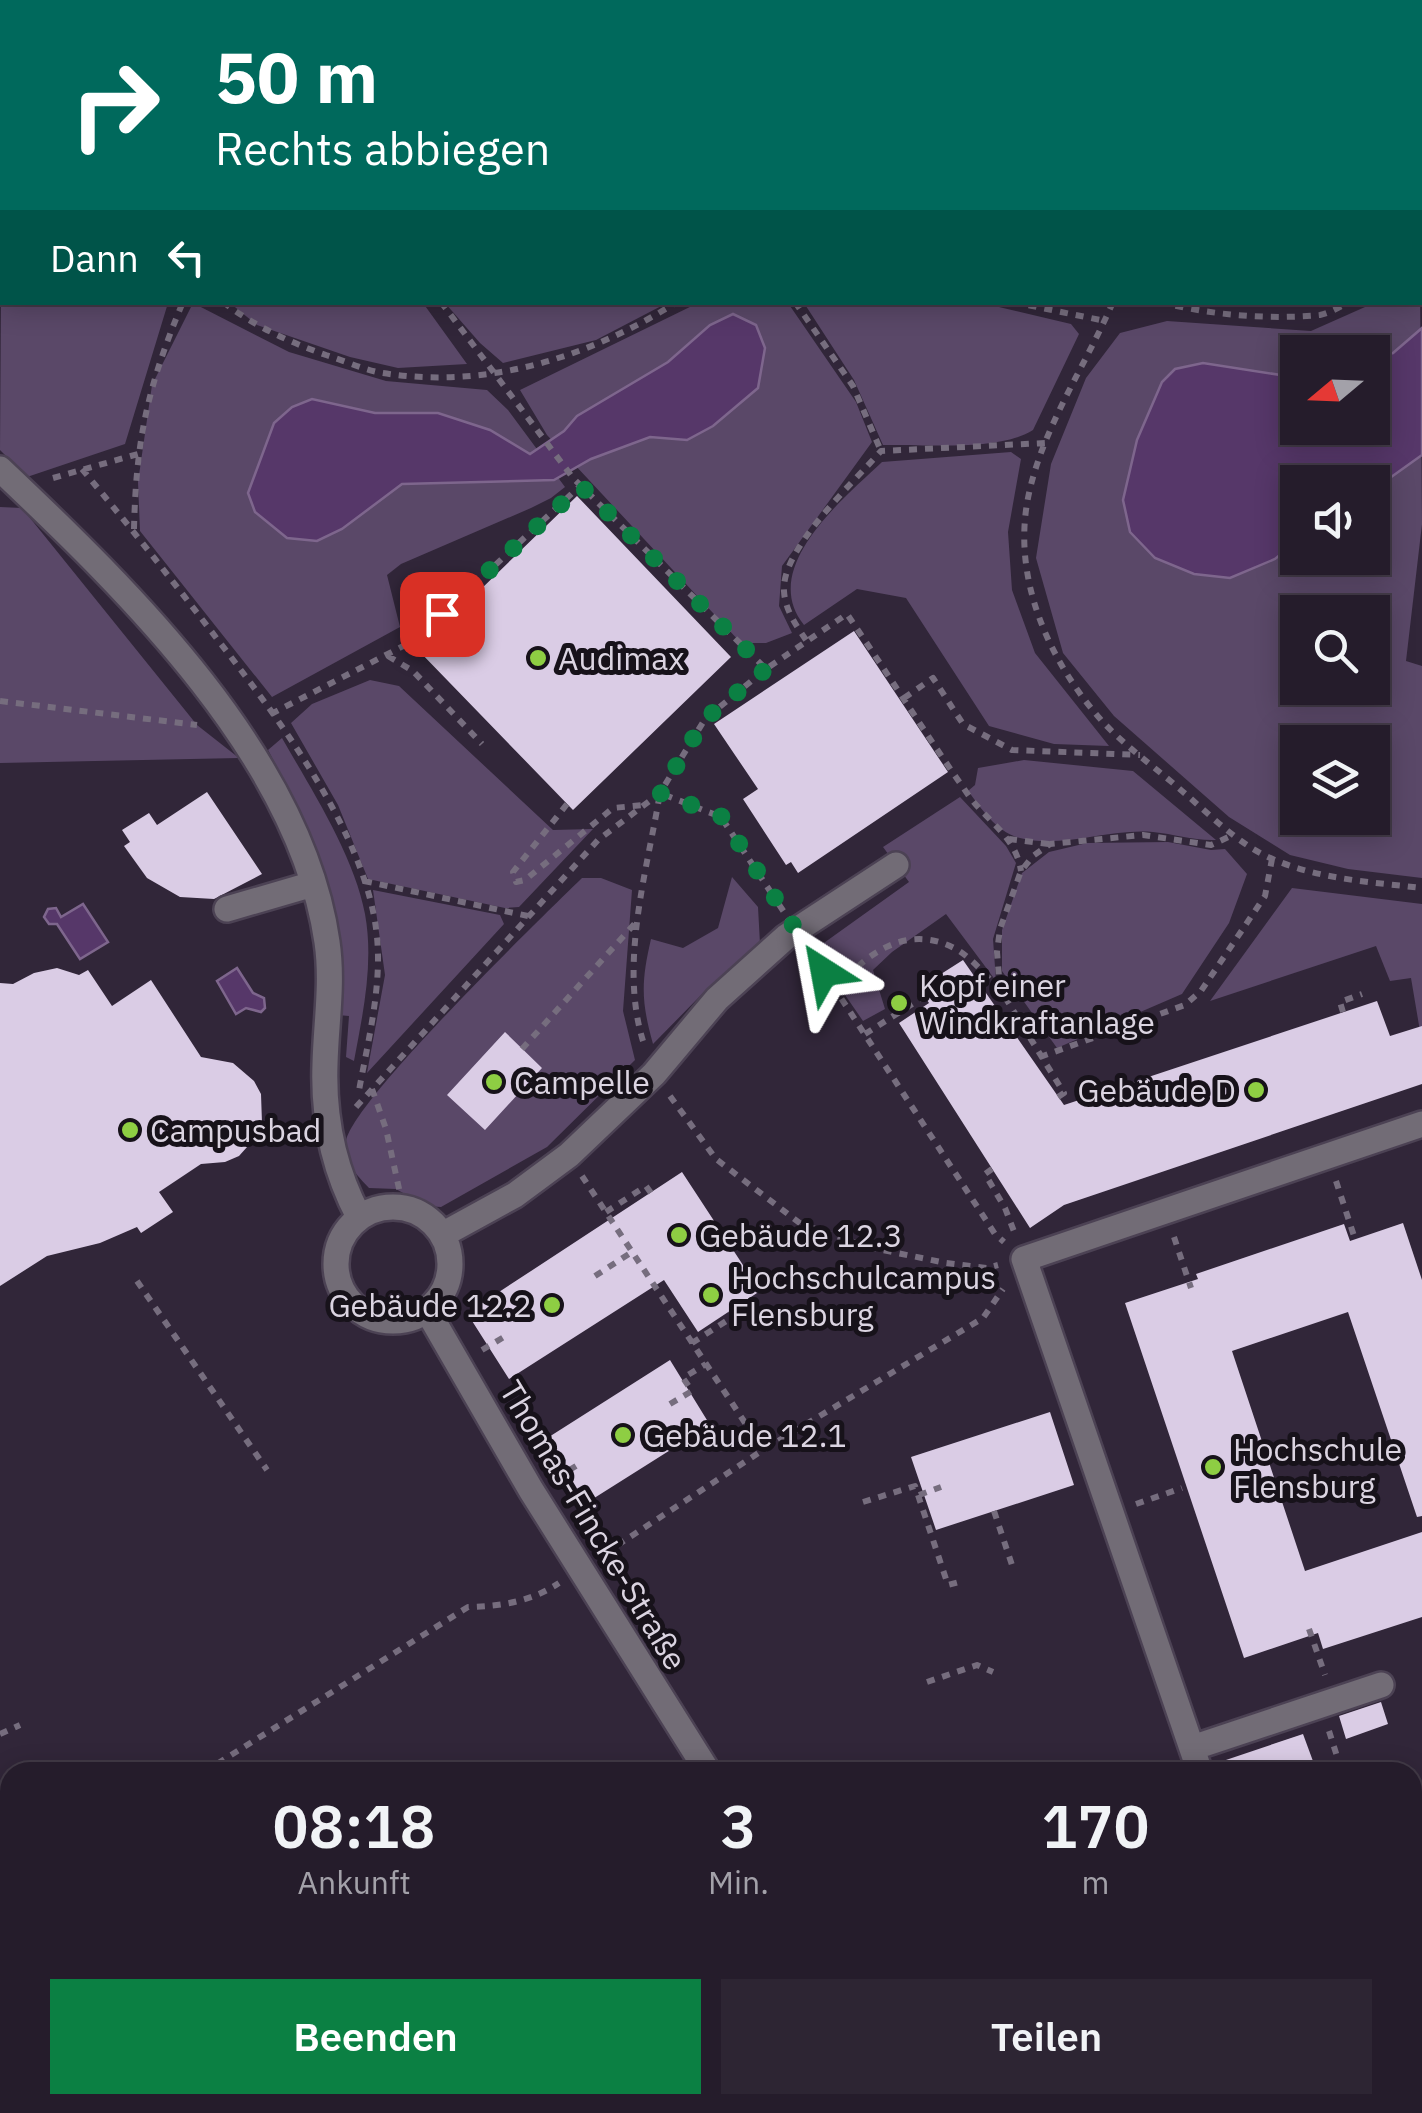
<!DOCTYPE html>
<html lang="de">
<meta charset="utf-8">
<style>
:root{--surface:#251c2b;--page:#2d2533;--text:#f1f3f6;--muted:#a3a1a9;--line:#423a47;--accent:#0b8043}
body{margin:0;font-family:"IBM Plex Sans",sans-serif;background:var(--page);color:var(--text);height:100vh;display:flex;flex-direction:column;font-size:38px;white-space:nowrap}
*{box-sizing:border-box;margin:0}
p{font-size:32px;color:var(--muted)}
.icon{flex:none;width:55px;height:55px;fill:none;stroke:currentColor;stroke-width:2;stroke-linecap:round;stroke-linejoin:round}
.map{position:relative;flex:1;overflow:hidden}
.sheet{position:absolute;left:0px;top:1762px;width:1422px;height:352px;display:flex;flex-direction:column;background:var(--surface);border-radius:30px 30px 0 0;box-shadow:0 5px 25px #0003,0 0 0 2px var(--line)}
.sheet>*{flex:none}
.guide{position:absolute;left:0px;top:0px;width:1422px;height:305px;box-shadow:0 5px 25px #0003,0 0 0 2px var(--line);background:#00695c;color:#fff;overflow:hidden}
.needle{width:65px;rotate:251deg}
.tools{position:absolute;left:1280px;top:335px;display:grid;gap:20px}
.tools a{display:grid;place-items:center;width:110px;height:110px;border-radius:0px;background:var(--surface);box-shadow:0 5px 25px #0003,0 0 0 2px var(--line);font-size:50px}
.pin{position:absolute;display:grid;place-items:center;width:85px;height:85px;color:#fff;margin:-42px;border-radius:20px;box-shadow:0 5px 15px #0006}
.me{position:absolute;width:110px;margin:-55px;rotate:326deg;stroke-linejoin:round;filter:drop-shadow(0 0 8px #0008)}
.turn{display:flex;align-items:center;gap:35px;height:210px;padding:0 50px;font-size:45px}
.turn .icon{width:130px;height:130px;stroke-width:2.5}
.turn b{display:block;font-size:70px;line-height:85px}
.then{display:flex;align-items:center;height:95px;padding:0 50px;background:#0003;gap:20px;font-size:38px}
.eta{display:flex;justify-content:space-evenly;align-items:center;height:170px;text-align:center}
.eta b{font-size:60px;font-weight:600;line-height:70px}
.button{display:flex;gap:20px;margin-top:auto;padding:20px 50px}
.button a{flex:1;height:115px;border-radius:0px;background:var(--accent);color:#fff;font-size:40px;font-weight:600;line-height:115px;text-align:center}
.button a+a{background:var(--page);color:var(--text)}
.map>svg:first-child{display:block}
.green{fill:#5a4868;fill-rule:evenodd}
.water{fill:#563769;stroke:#7e668d;stroke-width:2.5}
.building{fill:#dacce5}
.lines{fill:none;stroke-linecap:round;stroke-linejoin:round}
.minor-casing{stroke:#4c4254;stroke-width:30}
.path{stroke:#766d7e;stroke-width:6;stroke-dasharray:8 8;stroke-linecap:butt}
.minor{stroke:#726c76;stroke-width:25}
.path-bridge{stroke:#766d7e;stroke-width:6;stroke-dasharray:8 8;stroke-linecap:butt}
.route{stroke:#0b8043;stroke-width:18;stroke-dasharray:0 32.4}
.poi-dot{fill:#8ece43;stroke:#17121a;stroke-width:4}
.labels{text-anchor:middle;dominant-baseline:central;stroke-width:10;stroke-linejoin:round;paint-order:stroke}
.poi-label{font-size:32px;fill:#dbd4e1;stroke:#17121a;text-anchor:start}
.street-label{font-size:32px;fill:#dbd4e1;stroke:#17121a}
</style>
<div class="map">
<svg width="1422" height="2113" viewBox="0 0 1422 2113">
<rect width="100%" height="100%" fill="#312639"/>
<!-- green -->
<path class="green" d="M553,0h600v2h-597z
M1176,0h246v237l-2,2v-237z
M2,139v163l166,1 -43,141 -98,33 -27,-27z
M1420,286l2,238 -16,137 16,5v212l-74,-9 -58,-14 -61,-38 -115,-101 -51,-63 -27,-95 15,-94 35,-86 34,-45 47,-12 144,10 63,-28 46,-1zM1298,352h74v76h-74zM1298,482h74v76h-74zM1298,612h74v76h-74zM1298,742h74v76h-74z
M193,303l96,49 97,29 101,9 21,20 57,77 -14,11 -20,10 -130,56 -14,11 13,52 -128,70 -132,-166 -2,-49 14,-97z
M230,303h193l44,61 -69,4 -48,-11 -93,-32z
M445,303h222l-71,37 -93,23 -23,-20z
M698,303h90l68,99 16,40 -90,124 -3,40 13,27 -26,10h-25l-194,-208 -27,-45z
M804,303h178l89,21 8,10 -46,96c-34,22 -109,14 -150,15l-29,-65z
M1011,452l10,7 -13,73 4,58 23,63 74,93 -55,-2 -65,-18 -83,-128 -49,-9 -53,36c-46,-57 39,-126 78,-163z
M0,507l22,1 175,217 42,33 -239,5z
M370,680l29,6 154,144 40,-1 -74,78 -14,1 -137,-29 -30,-74 -47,-82 21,-19z
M282,738c29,51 72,117 83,176 9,49 -2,99 -11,147l-8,-4 3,-41 -11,-1c11,-96 -26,-182 -70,-265z
M1024,760l109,11 83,69c-22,1 -41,-6 -63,-8 -43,-4 -91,17 -133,6 -24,-6 -38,-29 -52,-47l7,-6 3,-17z
M960,797l46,49 10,17 -23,76 3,42 -50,-67 -54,38 -19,18 12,39 -22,12 -49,-71 95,-68 -26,-35z
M1168,842l43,8 14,-1 22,25 -18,49 -47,71 -125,54 -55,-77v-41l20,-57 27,-21 38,-9z
M732,877l26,30 2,37 -52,44 -55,56c-12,-43 -12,-62 -2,-105l32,9 35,-20z
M582,878h19l31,12 -9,121 12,49 -88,87 -106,60 -15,-1 -30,-17 -27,-1c-13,-14 -25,-25 -23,-46 4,-39 198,-227 236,-264z
M1292,888l130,16v139l-11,-65 -21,3 -14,-35 -166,55z
M373,890l127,25 4,9 -137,149 18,-98z
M0,1808l10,17v280h163l5,8h-178z"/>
<!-- water -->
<path class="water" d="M733,314l23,11 9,23 -7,40 -45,38 -26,14 -37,-3 -59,22 -37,21 -152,4 -60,45 -25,12 -30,-3 -32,-26 -7,-19 26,-70 18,-16 20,-8 63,14h63l52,17 40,24 34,-23 13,-15 91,-54 42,-37z
M1422,328v127l-49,35 -1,-8h-74l-1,59 -22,18 -45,19 -36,-4 -39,-16 -25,-26 -7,-32 14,-60 25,-58 13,-13 28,-6 84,13 10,-3 1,55h74l1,-71 20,-4z
M83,904l25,38 -28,17 -23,-35h-8l-5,-7 4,-8 8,-1 5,9z
M237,968l16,25 11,5 1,10 -4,4 -15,-4 -10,6 -19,-33z"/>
<!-- building -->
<path class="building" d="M577,496l154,161 -158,153 -155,-160z
M854,631l94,141 -150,101 -7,-11 -5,3 -43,-66 15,-10 -44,-65z
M207,792l55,82 -48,25 -34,-2 -33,-19 -23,-32 6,-4 -8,-12 27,-17 8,12z
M963,960l101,145 313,-104 13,35 32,-10v58l-358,121 -34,23 -131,-205 30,-20 -10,-15z
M57,968l22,7 9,-5 24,36 39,-26 50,77 32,6 21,18 7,13 1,29 -6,14 -17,19 -14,6 -24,2 -42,28 14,20 -32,21 -4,-6 -37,16 -53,13 -47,30v-303l13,1 21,-11z
M505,1032l37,36 -57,62 -38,-35z
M682,1172l78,119 -62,41 -34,-52 -155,99 -42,-66z
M1403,1223l19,57v236l-5,1 -69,-205 -116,39 73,220 117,-39v85l-99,32 -5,-16 -74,25 -119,-355 73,-24 -2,-5 148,-50 6,17z
M670,1360l40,65 -130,82 -39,-65z
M1050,1412l24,73 -138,45 -25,-73z
M1381,1702l7,22 -42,15 -7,-23z
M1303,1734l14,38h-101l-2,-8z"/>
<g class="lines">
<defs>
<path id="minor" d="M0,133l2,1
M0,469c129,122 301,289 327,473 6,41 -1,81 -2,122 -2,54 9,106 34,153
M227,909l86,-25
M336 1264a57 57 0 1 1 114 0a57 57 0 1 1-114 0Z
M442,1235l73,-40 54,-40 85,-81 63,-75 69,-62 110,-72
M427,1310l104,180 177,282
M1192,1748l189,-63
M1200,1772l-176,-513 398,-135
M954,2105l8,8"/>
</defs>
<!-- minor casing -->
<use href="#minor" class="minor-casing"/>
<!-- path -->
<path class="path" d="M10,0l1,2
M545,0l3,2
M1168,0l1,2
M1420,253l2,-2
M1420,261l2,3
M223,302c31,24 66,40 103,53 16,5 34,13 51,17 106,19 211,-14 300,-70
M441,302l132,176 193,191
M795,302l58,84 28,65
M1013,302l92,19
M1113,302c-28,65 -71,126 -85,196 -16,81 21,163 74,223 23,25 54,47 80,70 26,22 53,50 84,65 48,23 104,26 156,32
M1160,302c49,13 110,18 160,13 10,-2 20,-8 29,-13
M82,469c44,53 87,107 129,162 63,82 156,201 166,306 5,52 -10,108 -19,159
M53,478l85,-24
M134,529c2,-90 14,-144 49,-227
M806,640c-10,-15 -21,-30 -22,-49 -3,-42 70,-109 97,-140l164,-8
M388,656l25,15 69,73
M904,698l29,-20 30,46 49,26 128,5
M0,701l197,24
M271,714l144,-74 166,-155
M567,804l-54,68 3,10 9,-2 88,-72 31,-3
M1009,839l40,5
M364,881l164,35
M824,972l171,262 9,8
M836,990c28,-35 69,-66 116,-43 19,9 32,27 47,42
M1343,1012l-3,-10 22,-8
M865,1034l60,-38
M643,1041c-24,-78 4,-170 17,-248l61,24 49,74
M522,1049l116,-129
M1040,1057l145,-52 16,-14 64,-95 7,-37
M372,1089l14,40 17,78
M670,1096l46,63 85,65 67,23 78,16 41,5 11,-3
M1058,1097l6,-4 -64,-104 -3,-37 3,-23 21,-58 12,-15 17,-12 93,-9 68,10 22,-10
M356,1107l242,-267 62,-47 45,-74 61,-50 81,-55c41,60 80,122 122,182 19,26 47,41 52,75
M992,1169l-7,5 20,34 10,26
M582,1176l181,274
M1336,1181l19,58
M606,1212l40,-26 5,7
M1174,1237l17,51
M595,1276l37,-24
M137,1281l130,189
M692,1343l42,-27 -3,-5
M482,1350l22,-13
M670,1404l22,-13 -9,-13 23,-14
M556,1478l20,-12
M919,1495l22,-8
M863,1502l52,-16 33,99 15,-4
M1136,1504l46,-16
M994,1511l18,54
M604,1554l159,-104 220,-132 20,-29
M1309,1629l16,46
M927,1682l50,-17 16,7
M1329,1731l13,41
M0,1734l20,-9
M204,1772l264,-165c34,-1 62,-5 91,-24
M0,1826l10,18
M1412,1968l10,4
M158,2105l4,8
M818,2105l2,8
M534,2113l9,-8
M848,2113l5,-8"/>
<!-- minor -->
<use href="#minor" class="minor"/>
<!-- path-bridge -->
<path class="path-bridge" d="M770,891l54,81"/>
</g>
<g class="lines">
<!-- route -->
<path class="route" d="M442,614l139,-128 185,183 -61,50 -45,74 61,23 103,156"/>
</g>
<!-- markers -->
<g class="poi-dot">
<circle cx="538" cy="658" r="10"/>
<circle cx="899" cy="1003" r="10"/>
<circle cx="494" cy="1082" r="10"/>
<circle cx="1256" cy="1090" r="10"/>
<circle cx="130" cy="1130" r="10"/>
<circle cx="679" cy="1235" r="10"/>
<circle cx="711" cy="1295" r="10"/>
<circle cx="552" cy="1305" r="10"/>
<circle cx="623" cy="1435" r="10"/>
<circle cx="1213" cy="1467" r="10"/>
</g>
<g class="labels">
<!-- poi labels -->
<g class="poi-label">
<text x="558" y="658">Audimax</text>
<text x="919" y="985">Kopf einer<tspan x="919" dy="37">Windkraftanlage</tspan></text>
<text x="514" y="1082">Campelle</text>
<text x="1236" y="1090" text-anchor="end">Gebäude D</text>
<text x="150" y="1130">Campusbad</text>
<text x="699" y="1235">Gebäude 12.3</text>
<text x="731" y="1277">Hochschulcampus<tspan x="731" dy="37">Flensburg</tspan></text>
<text x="532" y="1305" text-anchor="end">Gebäude 12.2</text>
<text x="643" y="1435">Gebäude 12.1</text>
<text x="1233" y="1449">Hochschule<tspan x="1233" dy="37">Flensburg</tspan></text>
</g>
<!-- street labels -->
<g class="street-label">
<text transform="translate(594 1525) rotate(59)">Thomas-Fincke-Straße</text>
</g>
</g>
</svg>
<div class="tools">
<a><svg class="needle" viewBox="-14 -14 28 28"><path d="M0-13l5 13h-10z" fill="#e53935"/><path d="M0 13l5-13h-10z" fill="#a3a1a9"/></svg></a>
<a><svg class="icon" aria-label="sound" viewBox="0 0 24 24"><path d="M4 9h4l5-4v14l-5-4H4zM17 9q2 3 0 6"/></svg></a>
<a><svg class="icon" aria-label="search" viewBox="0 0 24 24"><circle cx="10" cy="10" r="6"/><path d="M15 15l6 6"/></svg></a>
<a><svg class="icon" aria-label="layers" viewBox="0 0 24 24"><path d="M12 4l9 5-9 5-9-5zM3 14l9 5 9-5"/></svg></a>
</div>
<div class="pin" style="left:442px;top:614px;background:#d93025"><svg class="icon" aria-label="arrive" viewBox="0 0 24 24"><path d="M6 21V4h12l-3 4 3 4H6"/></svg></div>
<svg class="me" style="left:824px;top:972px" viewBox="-20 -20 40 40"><path d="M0-17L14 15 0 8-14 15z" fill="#0b8043" stroke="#fff" stroke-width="4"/></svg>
<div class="guide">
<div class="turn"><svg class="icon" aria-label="right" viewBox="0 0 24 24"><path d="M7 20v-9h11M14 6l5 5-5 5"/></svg><div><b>50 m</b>Rechts abbiegen</div></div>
<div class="then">Dann<svg class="icon" aria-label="left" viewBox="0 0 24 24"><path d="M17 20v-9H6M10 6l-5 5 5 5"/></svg></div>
</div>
<section class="sheet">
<div class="eta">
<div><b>08:18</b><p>Ankunft</p></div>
<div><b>3</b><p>Min.</p></div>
<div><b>170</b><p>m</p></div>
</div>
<div class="button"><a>Beenden</a><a>Teilen</a></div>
</section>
</div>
